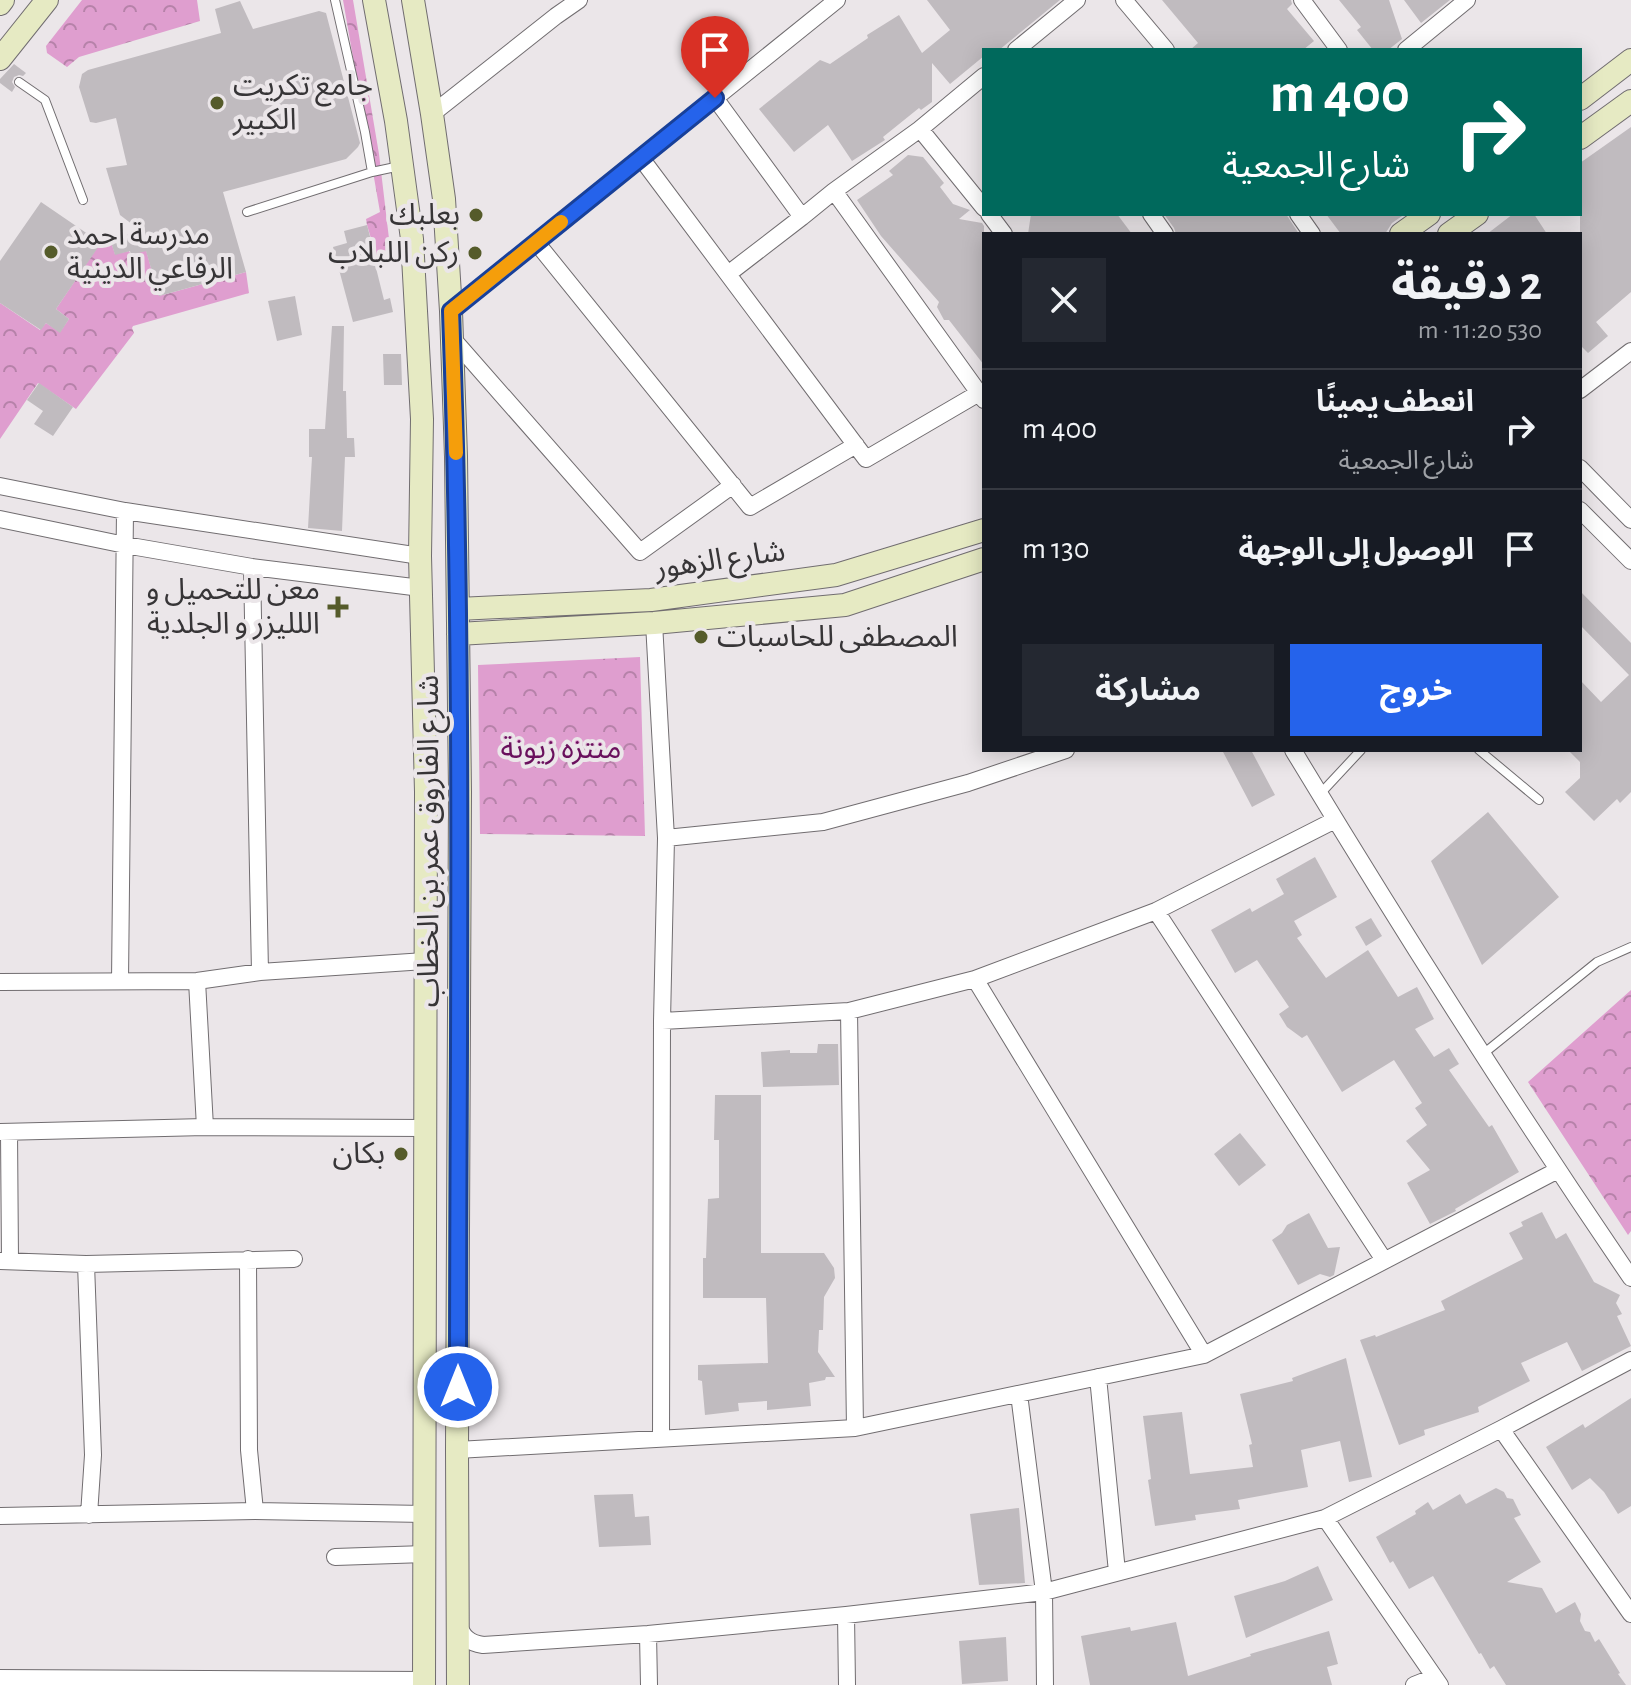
<!DOCTYPE html>
<html lang="ar">
<meta charset="utf-8">
<style>
:root{--surface:#171b24;--page:#242831;--text:#f1f3f6;--muted:#9ea1a6;--line:#363941;--accent:#2563eb}
body{margin:0;font-family:"Alegreya Sans","Noto Sans Arabic",sans-serif;background:var(--page);color:var(--text);direction:rtl;height:100vh;display:flex;flex-direction:column;font-size:30px;white-space:nowrap}
*{box-sizing:border-box;margin:0}
p{font-size:26px;color:var(--muted)}
.icon{flex:none;width:44px;height:44px;fill:none;stroke:currentColor;stroke-width:2;stroke-linecap:round;stroke-linejoin:round}
.map{position:relative;flex:1;overflow:hidden;direction:ltr}
.sheet{position:absolute;left:982px;top:232px;width:600px;height:520px;display:flex;flex-direction:column;background:var(--surface);border-radius:0px;box-shadow:0 4px 20px #0003;direction:rtl}
.sheet>*{flex:none}
.hud{position:absolute;left:982px;top:48px;width:600px;height:168px;border-radius:0px;box-shadow:0 4px 20px #0003;direction:rtl;background:#00695c;color:#fff;overflow:hidden}
.pin{position:absolute;display:grid;place-items:center;width:68px;height:68px;color:#fff;margin:-82px -34px;border-radius:50% 50% 50% 0;rotate:-45deg;box-shadow:0 0 8px #0007}
.pin .icon{rotate:45deg}
.me{position:absolute;width:88px;margin:-44px;rotate:0deg;stroke-linejoin:round;filter:drop-shadow(0 0 6px #0008)}
.turn{display:flex;align-items:center;gap:28px;height:168px;padding:0 40px;font-size:36px}
.turn .icon{width:104px;height:104px;stroke-width:2.5}
.turn b{display:block;font-size:56px;line-height:68px}
.round{display:grid;place-items:center;flex:none;width:84px;height:84px;border-radius:0px;background:var(--page)}
.headline{display:flex;align-items:center;justify-content:space-between;height:136px;padding:0 40px}
h1{font-size:48px;font-weight:700;line-height:60px}
.button{display:flex;gap:16px;margin-top:auto;padding:16px 40px}
.button a{flex:1;height:92px;border-radius:0px;background:var(--accent);color:#fff;font-size:32px;font-weight:700;line-height:92px;text-align:center}
.button a+a{background:var(--page);color:var(--text)}
ul{padding:0;list-style:none}
li{display:flex;align-items:center;gap:24px;height:120px;padding:0 40px;border-top:2px solid var(--line)}
li div{flex:1}
li b{display:block;font-size:30px}
li em{font-style:normal}
.map>svg:first-child{display:block}
.park{fill:url(#park-crowns)}
.building{fill:#c0bbbf}
.lines{fill:none;stroke-linecap:round;stroke-linejoin:round}
.service-casing{stroke:#716d70;stroke-width:10}
.minor-casing{stroke:#716d70;stroke-width:18}
.secondary-casing{stroke:#716d70;stroke-width:24}
.service{stroke:#fff;stroke-width:8}
.minor{stroke:#fff;stroke-width:16}
.secondary{stroke:#e6eac3;stroke-width:22}
.route-casing{stroke:#184099;stroke-width:20}
.route{stroke:#2563eb;stroke-width:14}
.slow{stroke:#f59e0b;stroke-width:14}
.poi-dot{fill:#555b2a;stroke:#ebe6e9;stroke-width:3}
.labels{text-anchor:middle;dominant-baseline:central;stroke-width:8;stroke-linejoin:round;paint-order:stroke}
.poi-label{font-size:30px;fill:#373537;stroke:#ebe6e9;text-anchor:end}
.street-label{font-size:30px;fill:#373537;stroke:#ebe6e9}
.park-label{font-size:30px;fill:#6a105d;stroke:#ebe6e9}
</style>
<div class="map">
<svg width="1631" height="1685" viewBox="0 0 1631 1685">
<defs>
<pattern id="park-crowns" width="20" height="18" patternUnits="userSpaceOnUse" patternTransform="scale(2)"><rect width="20" height="18" fill="#df9ecf"/><path d="M2 6a3 3 0 1 1 6 0M12 15a3 3 0 1 1 6 0" fill="none" stroke="#b682a9"/></pattern>
</defs>
<rect width="100%" height="100%" fill="#ebe6e9"/>
<!-- park -->
<path class="park" d="M82,0h115l3,21 -121,36 -12,10 -20,-14 -1,-7z
M343,0h10l26,154 13,110 -13,1 -12,-40 -1,-6 14,-7z
M105,236l5,3 5,15 14,-3 2,4 15,-5 13,46 87,-24 3,21 -116,33 -1,2 2,5 -58,76 -38,-26 -38,56v-136l40,27 6,-7 14,9 9,-13 -13,-10z
M640,657l5,179 -165,-2 -2,-169z
M1631,990v241l-3,4 -100,-153z"/>
<!-- building -->
<path class="building" d="M927,0h133l-61,50h-15v6l-34,28 -18,-21v39l-11,8 -2,-2 -36,29 2,3 -33,21 -24,-36 -34,27 -35,-43 61,-49 10,4 38,-26 -1,-3 32,-20 23,38 28,-23z
M1162,0h129l1,4 -5,5 27,32 -11,9h-113l8,-7z
M1339,0h50l13,39 -14,11h-15l-16,-20 4,-3z
M1404,0h46l-29,23z
M240,1l13,28 66,-18 7,2 34,130 -2,4 -12,12 -123,33 23,80 -87,24 -13,-45 -15,4 -1,-4 -15,4 -5,-16 31,-8 -21,-16 -14,-47 21,-3 -11,-47 -20,5 -6,-1 -11,-35 3,-13 6,-4 133,-37 -6,-24z
M14,64l12,9 -3,3 -4,-1 -5,2 -2,5 3,5 -3,5 -12,-9v-4z
M1631,127v165l-35,30 12,14 -20,17 -8,-8v-182z
M908,155l15,2 21,26 -4,4 13,17 17,6 -11,9 23,4 2,3v139l-35,-45h-5l-7,-13 2,-5 -58,-66 -24,-36 36,-25 -4,-4z
M41,202l60,41 -45,66 13,10 -9,14 -14,-10 -5,7 -41,-27v-42z
M1031,214h86l15,20h-104z
M1164,214h122l13,20h-123l-2,-6z
M1326,214h79l-13,9 -7,11h-44z
M1513,214h21l13,20h-60z
M367,225l10,38 -2,1 9,36 6,-2 3,14 -40,10 -20,-75 14,-4 -3,-12z
M295,296l7,39 -25,6 -9,-40z
M332,326h12l-1,65h3l1,47h7l1,19h-10l-3,74 -34,-3 4,-71h-3v-28h16z
M383,354h18l1,31h-18z
M39,383l34,24 -20,29 -19,-12 9,-13 -16,-11z
M1580,591l51,52v149l-11,11 -3,-4 -23,22 -29,-29 15,-14v-16l-12,-12h12v-70l21,22 28,-27 -49,-50z
M1222,750h29l24,45 -23,12z
M1488,812l71,85 -77,68 -51,-104z
M1315,857l22,40 -43,24 8,14 -5,3 29,40 42,-28 30,47 19,-10 17,32 -19,10 19,28 15,-9 10,16 -10,6 40,57 3,-2 27,47 -64,37 1,2 -26,13 -23,-41 23,-13 -24,-29 21,-16 -12,-17 7,-5 -28,-43 -52,32 -35,-57 -5,3 -15,-11 -8,-13 10,-7 -32,-47 -22,13 -24,-43 39,-22 2,4 32,-18 -8,-15z
M1371,918l11,18 -16,10 -11,-19z
M818,1044h20l1,41 -76,2 -2,-35 29,-2v3h27z
M715,1095h46v158h63l10,15 1,10 -11,19 -1,33h-4l-1,22 17,25h-9l-1,3 -16,3 2,23 -44,4v-9l-29,2 1,8 -34,4 -3,-34 -4,-1v-15l70,-2 -2,-65h-63v-40h3l2,-59 11,-1v-58h-5z
M1240,1133l26,32 -27,21 -25,-32z
M1542,1212l14,27 10,-6 28,49 26,13 -4,8 6,11 -5,2 14,30 -49,25 -15,-29 -46,21 9,18 -52,26 1,5 -55,18 1,5 -26,10 -39,-105 15,-5 1,2 69,-27 -4,-9 82,-42 -14,-26 14,-7 -2,-4z
M1309,1213l19,35 12,-1 -6,28 -4,2 -10,-3 -22,11 -26,-45 10,-7 5,-8z
M1346,1358l26,119 -23,5 -9,-41 -39,9 7,37 -70,13 2,9 -45,6 1,5 -41,6 -7,-46 3,-1 -8,-63 39,-4 8,62 63,-7 -4,-22 3,-1 -12,-50 53,-13 -1,-3z
M1631,1398v108l-13,8 -14,-22 -14,-14 -18,12 -26,-43 37,-23 2,4z
M1496,1488l8,4 3,6 6,1 8,16 -7,3 27,44 -34,20 35,6 14,25 19,-11 6,12 -1,7 5,10 5,1 5,10 4,-3 21,34 -2,1 8,11h-120l-12,-19 -4,3 -9,-16 -2,1 -46,-78 -24,13 -16,-28 -3,2 -14,-26 40,-23 -1,-3 13,-9 5,8 27,-16 6,10z
M633,1494l2,23 14,-1 2,29 -52,2 -5,-52z
M1019,1508l6,75 -46,2 -9,-71z
M1318,1566l15,34 -87,38 -12,-42 51,-15z
M1176,1622l12,54 63,-20 -1,-2 79,-23 9,33 -11,3 5,18h-242l-9,-49 49,-9 1,4z
M1006,1637l2,44 -46,3 -3,-43z"/>
<g class="lines">
<defs>
<path id="service" d="M335,0l30,132 7,40
M19,82l26,18 38,100
M247,212l125,-40 28,-6
M1479,750l60,50
M1320,794l41,-44
M1483,1054l114,-92 34,-15"/>
<path id="minor" d="M1124,0l42,50
M1302,0l37,50
M1016,50l61,-50
M1406,50l61,-50
M715,98l87,119 32,-26 150,209
M432,114l124,-98 23,-16
M920,129l64,79
M641,158l225,301 113,-66
M834,191l86,-62 64,-53
M989,214l15,20
M1151,214l14,20
M1298,214l14,20
M536,242l214,265 106,-62
M728,274l74,-57
M451,311l386,-311
M452,338l188,214 93,-67
M1580,390l51,-39
M1580,468l51,52
M0,486l125,25 295,45
M1580,510l51,51
M0,519l125,26 127,22 169,21
M252,567l8,405
M654,623l12,215 -4,183 -1,418
M1293,750c108,179 220,355 338,528
M666,838l157,-16 145,-39 98,-33
M1156,911l228,349
M975,979l229,376
M120,981l5,-470
M197,981l8,146
M0,982l197,-1 63,-9 165,-11
M849,1011l6,417
M662,1021l187,-10 126,-32 181,-68 179,-91
M0,1132l205,-5 221,1
M9,1132l1,128
M248,1259l1,191 6,61
M0,1261l86,3 208,-5
M86,1264l7,191 -4,60
M1098,1377l19,195
M1019,1394l25,198 1,93
M1501,1429l130,185
M457,1450l398,-22 349,-73 354,-185
M0,1516l255,-5 170,3
M1325,1518l115,167
M335,1557l90,-3
M846,1615l1,70
M458,1624c5,13 11,19 25,21l165,-11 198,-19 198,-23 281,-74 176,-89 130,-69
M648,1634l1,51
M0,1678l424,2
M1414,1685l20,-8"/>
<path id="secondary" d="M374,0l22,121 16,118 10,180 -2,137 6,236 -2,893
M413,0l19,114 12,85 7,112 5,146 4,335 -3,658 1,235
M0,4l3,-4
M0,59l47,-59
M1580,99l51,-39
M1580,138l51,-37
M1401,234l28,-20
M1449,234l28,-20
M458,609l193,-9 185,-25 148,-45
M458,634l196,-11 191,-18 139,-46"/>
</defs>
<!-- service casing -->
<use href="#service" class="service-casing"/>
<!-- minor casing -->
<use href="#minor" class="minor-casing"/>
<!-- secondary casing -->
<use href="#secondary" class="secondary-casing"/>
<!-- service -->
<use href="#service" class="service"/>
<!-- minor -->
<use href="#minor" class="minor"/>
<!-- secondary -->
<use href="#secondary" class="secondary"/>
</g>
<g class="lines">
<defs>
<path id="route" d="M458,1387c0,-359 6,-717 -7,-1076l264,-213"/>
</defs>
<!-- route casing -->
<use href="#route" class="route-casing"/>
<!-- route -->
<use href="#route" class="route"/>
<!-- slow -->
<path class="slow" d="M456,453l-5,-142 110,-89"/>
</g>
<!-- markers -->
<g class="poi-dot">
<circle cx="217" cy="103" r="8"/>
<circle cx="476" cy="215" r="8"/>
<circle cx="51" cy="252" r="8"/>
<circle cx="475" cy="253" r="8"/>
<path d="M334 595h8v8h8v8h-8v8h-8v-8h-8v-8h8z"/>
<circle cx="701" cy="637" r="8"/>
<circle cx="401" cy="1154" r="8"/>
</g>
<g class="labels">
<!-- poi labels -->
<g class="poi-label">
<text x="233" y="86" text-anchor="start">جامع تكريت<tspan x="233" dy="34">الكبير</tspan></text>
<text x="460" y="215">بعلبك</text>
<text x="67" y="235" text-anchor="start">مدرسة احمد<tspan x="67" dy="34">الرفاعي الدينية</tspan></text>
<text x="459" y="253">ركن اللبلاب</text>
<text x="320" y="590">معن للتحميل و<tspan x="320" dy="34">اللليزر و الجلدية</tspan></text>
<text x="717" y="637" text-anchor="start">المصطفى للحاسبات</text>
<text x="385" y="1154">بكان</text>
</g>
<!-- street labels -->
<g class="street-label">
<text transform="translate(720 560) rotate(-8)">شارع الزهور</text>
<text transform="translate(429 841) rotate(-90)">شارع الفاروق عمر بن الخطاب</text>
</g>
<!-- park labels -->
<g class="park-label">
<text x="561" y="749">منتزه زيونة</text>
</g>
</g>
</svg>
<div class="pin" style="left:715px;top:98px;background:#d93025"><svg class="icon" aria-label="arrive" viewBox="0 0 24 24"><path d="M6 21V4h12l-3 4 3 4H6"/></svg></div>
<svg class="me" style="left:458px;top:1387px" viewBox="-20 -20 40 40"><circle r="17" fill="#2563eb" stroke="#fff" stroke-width="3"/><path d="M0-11L8 9 0 5-8 9z" fill="#fff"/></svg>
<div class="hud">
<div class="turn"><svg class="icon" aria-label="right" viewBox="0 0 24 24"><path d="M7 20v-9h11M14 6l5 5-5 5"/></svg><div><b>400 m</b>شارع الجمعية</div></div>
</div>
<section class="sheet">
<div class="headline"><div><h1>2 دقيقة</h1><p>530 m · 11:20</p></div><a class="round"><svg class="icon" aria-label="close" viewBox="0 0 24 24"><path d="M6 6l12 12M18 6L6 18"/></svg></a></div>
<ul>
<li><svg class="icon" aria-label="right" viewBox="0 0 24 24"><path d="M7 20v-9h11M14 6l5 5-5 5"/></svg><div><b>انعطف يمينًا</b><p>شارع الجمعية</p></div><em>400 m</em></li>
<li><svg class="icon" aria-label="arrive" viewBox="0 0 24 24"><path d="M6 21V4h12l-3 4 3 4H6"/></svg><div><b>الوصول إلى الوجهة</b></div><em>130 m</em></li>
</ul>
<div class="button"><a>خروج</a><a>مشاركة</a></div>
</section>
</div>
